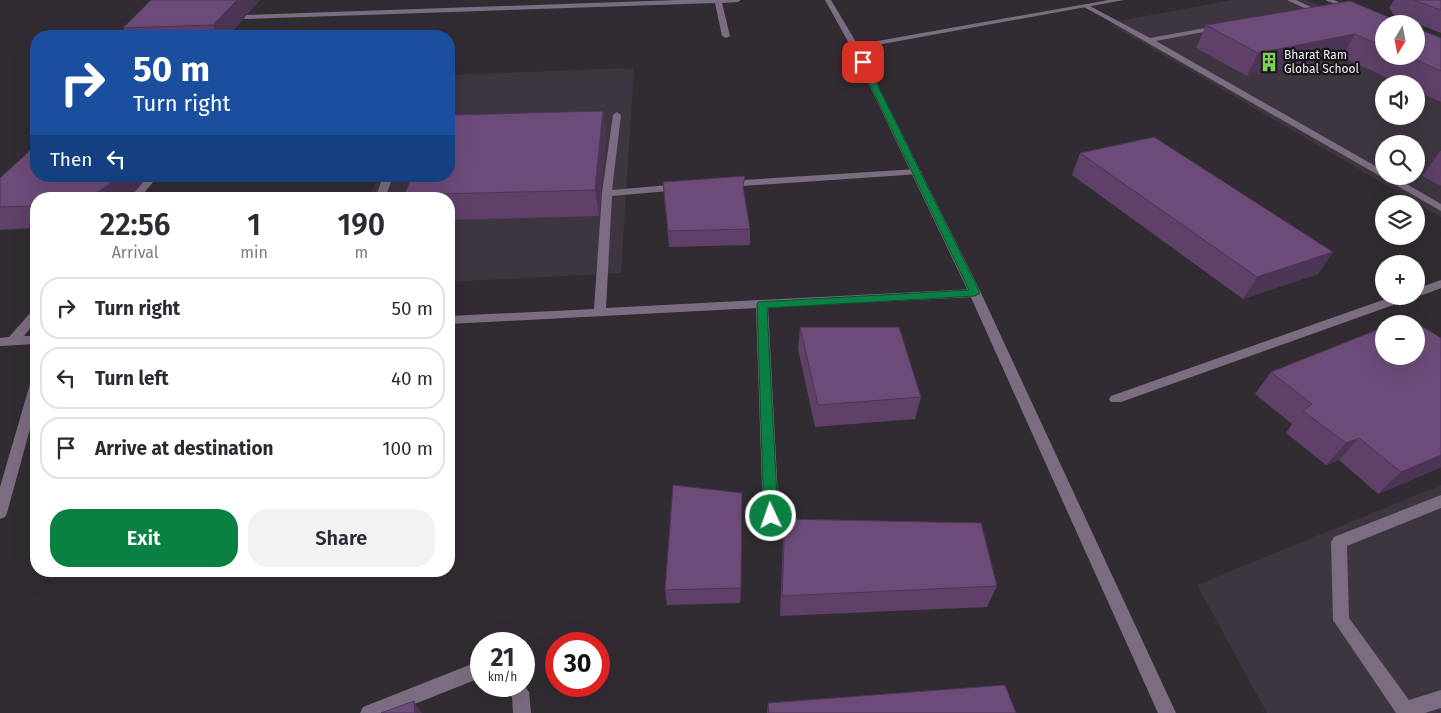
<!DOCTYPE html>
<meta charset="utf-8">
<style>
:root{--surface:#fff;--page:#f2f2f3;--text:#2b2b33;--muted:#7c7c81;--line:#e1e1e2;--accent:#0b8043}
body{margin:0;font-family:"Fira Sans",sans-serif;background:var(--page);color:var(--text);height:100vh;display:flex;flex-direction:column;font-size:19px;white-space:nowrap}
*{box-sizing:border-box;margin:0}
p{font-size:16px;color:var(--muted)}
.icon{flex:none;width:28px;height:28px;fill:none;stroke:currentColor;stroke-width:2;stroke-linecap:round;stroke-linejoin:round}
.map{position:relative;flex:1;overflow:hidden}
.side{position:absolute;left:30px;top:192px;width:425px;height:385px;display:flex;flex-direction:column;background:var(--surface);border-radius:20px;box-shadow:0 5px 20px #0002}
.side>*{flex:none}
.guide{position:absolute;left:30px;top:30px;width:425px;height:152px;border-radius:20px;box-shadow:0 5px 20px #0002;background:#1a4fa0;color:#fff;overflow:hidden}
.needle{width:32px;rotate:190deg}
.controls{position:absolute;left:1375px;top:15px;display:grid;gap:10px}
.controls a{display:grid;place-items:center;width:50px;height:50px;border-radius:50%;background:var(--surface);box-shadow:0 5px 20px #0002;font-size:25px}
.speed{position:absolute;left:470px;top:632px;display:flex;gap:10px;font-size:25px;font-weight:700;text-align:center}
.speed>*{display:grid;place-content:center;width:65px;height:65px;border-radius:50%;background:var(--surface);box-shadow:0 5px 20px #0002;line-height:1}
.speed small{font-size:12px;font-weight:400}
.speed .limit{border:8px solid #d22;background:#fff;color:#111}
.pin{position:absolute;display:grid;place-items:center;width:42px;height:42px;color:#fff;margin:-21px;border-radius:10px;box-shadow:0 2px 8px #0006}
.me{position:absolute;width:55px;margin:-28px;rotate:357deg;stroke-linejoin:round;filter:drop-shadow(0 0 4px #0008)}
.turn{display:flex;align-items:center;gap:18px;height:105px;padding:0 20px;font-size:22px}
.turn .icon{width:65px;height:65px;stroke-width:2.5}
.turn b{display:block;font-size:35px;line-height:42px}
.then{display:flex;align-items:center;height:48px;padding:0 20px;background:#0003;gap:10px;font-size:19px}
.eta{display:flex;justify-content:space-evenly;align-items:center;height:85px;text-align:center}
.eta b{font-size:30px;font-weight:600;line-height:35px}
.cta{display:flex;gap:10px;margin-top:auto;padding:10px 20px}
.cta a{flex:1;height:58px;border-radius:20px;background:var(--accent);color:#fff;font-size:20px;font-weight:600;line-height:58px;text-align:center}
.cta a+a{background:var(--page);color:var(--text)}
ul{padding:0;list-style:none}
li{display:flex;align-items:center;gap:15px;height:62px;margin:0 10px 8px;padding:0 10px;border:2px solid var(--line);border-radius:20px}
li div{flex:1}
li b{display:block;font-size:19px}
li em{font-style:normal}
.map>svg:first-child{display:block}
.built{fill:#3d3540;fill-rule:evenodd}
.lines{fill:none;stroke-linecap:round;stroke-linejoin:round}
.service{fill:#7c6c81;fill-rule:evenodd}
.minor{fill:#7c6c81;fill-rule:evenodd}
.tertiary{fill:#7c6c81;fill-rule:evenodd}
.wall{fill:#5e4068}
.shaded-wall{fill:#4c3455}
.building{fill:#6d4b79;stroke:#4c3455}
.route{fill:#0b8043;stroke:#07532c}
.labels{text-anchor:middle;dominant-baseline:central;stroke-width:4.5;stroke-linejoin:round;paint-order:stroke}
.far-poi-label{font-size:12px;fill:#f2eff3;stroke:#171518;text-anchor:start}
</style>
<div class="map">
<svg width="1441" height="713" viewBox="0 0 1441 713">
<rect width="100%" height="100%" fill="#312c32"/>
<!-- built -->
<path class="built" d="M1232,0h75l77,32v24h57v161l-333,-194zM1384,84h32v32h-32zM1384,144h32v32h-32z
M634,68l-13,205 -172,9v-83h-80l9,-23h71v-101z
M1441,485v228h-174l-70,-128z"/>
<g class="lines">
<!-- service -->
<path class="service" d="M1287,0h9l32,15 -6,1z
M1086,4l64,34 72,-13v4h-3l-63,12 228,130v5h9l48,28v7l-328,-188 -29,-16 -1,-1z
M1441,280v8c-8,3 -18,8 -27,8h2v-7z
M1394,296h18l-2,3 -289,103h-10l-2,-3 2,-3z
M1441,495v13l-94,38 2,72 60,82 32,-10v18l-16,5h-29l-63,-93 -2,-78 3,-5z
M477,662l4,2v19l-6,-3 -83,33h-32l3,-6z
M524,685l5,7 2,21h-18l-1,-16 -11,-5 -3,-6h26z"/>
<!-- minor -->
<path class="minor" d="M678,0h63l-3,2 -16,1 8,33 -4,2 -4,-2 -7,-33 -470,16 -4,-2 4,-2z
M1109,0h15l-269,49 -4,-2 4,-2z
M1325,0h9l20,9 -5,1z
M617,112l4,3 -9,75 68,-6 5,3 -5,3 -68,6 -6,112 369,-19 6,4 -6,4 -207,10 11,209 -3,5 -5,1 -5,-1 -3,-5 -7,-208 -307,16v-8l145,-7 8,-116 11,-78z
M917,169l5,3 -2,2 -192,13 -5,-3 5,-3z
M148,176h10l-19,23h-10z
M383,176h10l-8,23h-10z
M36,310v11l-12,15h12v8l-36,2v-8l9,-1 23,-26z
M36,379v28l-29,106 -2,4 -5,2v-32l30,-103 1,-3z"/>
<!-- tertiary -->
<path class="tertiary" d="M825,0h6l28,47 122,246 195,420h-18l-189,-420 -118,-246z"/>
</g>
<!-- wall -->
<path class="wall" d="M151,0h109l-32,36h-101l-4,-8z
M1394,0h47v33l-48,-19 -4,-6z
M1384,24v32h32l25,-18v64l-25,-11v-7h-15l-59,-27 -95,19 -51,-28 10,-23z
M603,111l3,24 -7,81 -150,4v-21h-44l-1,-4z
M1440,151h1v35l-19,-10z
M1080,153l253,99 -15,22 -75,25 -171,-124z
M36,176h112l-20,23h-92v29l-36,2v-52z
M663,182l81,11 6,36v16l-81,2z
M800,327l121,70 -6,22 -100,8 -17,-78z
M1271,372l170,95 -63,27 -39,-34 -13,5 -40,-32 6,-9 -37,-30z
M785,519l212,67 -10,21 -207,9 3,-76z
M741,588l-1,15 -73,2 -2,-15z
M768,703l248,10h-249z"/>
<!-- shaded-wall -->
<path class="shaded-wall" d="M237,0h23l-32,36h-10l-5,-11z
M1355,34l-13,23 -95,19 11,-23z
M603,111l3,24 -7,81 -4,-26z
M116,176h32l-20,23h-42z
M1333,252l-15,22 -75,25 14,-22z
M1359,438l-20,22 -13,5 20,-22z
M1441,455v12l-63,27 23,-22z
M414,701l8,12h-7z"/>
<!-- building -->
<path class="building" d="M151,0h86l-24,25 -90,3z
M1414,0h27v10z
M1350,1l55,23h-21v23l-29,-13 -97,19 -52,-28z
M1416,28l25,10v33l-34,-15h9z
M603,111l-8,79 -191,5 8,-19h37v-61z
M1154,137l179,115 -76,25 -177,-124z
M36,145v31h80l-9,10 -21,13 -22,-2 -2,2h-26v7l-36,1v-29z
M745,176l-2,10 7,43 -82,2 -5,-49z
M1407,317l34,21v117l-40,17 -42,-34 -13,5 -43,-32 9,-7 -41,-32 113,-45v29h32v-32h-25z
M800,327h99l22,70 -103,8z
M673,485l69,8 -1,95 -76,2z
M785,519l196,4 16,63 -215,10z
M1005,685l11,28h-247l-1,-10z
M414,701l1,12h-34z"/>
<!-- route -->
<path class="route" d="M863,60l3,2 114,231 -5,3 -208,12 11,208 -2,4 -5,1 -5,-1 -2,-4 -7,-211 1,-3 211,-12 -110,-228z"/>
<!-- icons -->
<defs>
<symbol id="building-bare" viewBox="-9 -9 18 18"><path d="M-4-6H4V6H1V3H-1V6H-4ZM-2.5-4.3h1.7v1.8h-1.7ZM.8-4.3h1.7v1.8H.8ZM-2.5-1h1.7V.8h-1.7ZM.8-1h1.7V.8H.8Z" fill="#7bd156" stroke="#171518" stroke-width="2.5" paint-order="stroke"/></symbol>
</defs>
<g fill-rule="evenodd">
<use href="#building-bare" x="1255" y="48" width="28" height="28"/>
</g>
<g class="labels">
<!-- far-poi labels -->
<g class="far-poi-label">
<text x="1284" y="55">Bharat Ram<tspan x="1284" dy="14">Global School</tspan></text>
</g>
</g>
</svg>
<div class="controls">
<a><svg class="needle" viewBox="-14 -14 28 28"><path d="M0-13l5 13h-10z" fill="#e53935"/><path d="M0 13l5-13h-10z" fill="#7c7c81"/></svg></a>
<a><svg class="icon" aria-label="sound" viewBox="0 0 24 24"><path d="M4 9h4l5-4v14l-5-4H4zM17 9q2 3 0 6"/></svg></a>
<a><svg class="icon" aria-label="search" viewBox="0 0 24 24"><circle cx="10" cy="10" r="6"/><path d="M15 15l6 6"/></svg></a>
<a><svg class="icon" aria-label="layers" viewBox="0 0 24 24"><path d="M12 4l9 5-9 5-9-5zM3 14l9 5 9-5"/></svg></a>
<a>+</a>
<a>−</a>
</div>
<div class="speed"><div>21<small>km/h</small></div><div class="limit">30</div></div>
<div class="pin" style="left:863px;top:62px;background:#d93025"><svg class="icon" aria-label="arrive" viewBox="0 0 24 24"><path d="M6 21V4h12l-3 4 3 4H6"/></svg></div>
<svg class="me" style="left:771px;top:516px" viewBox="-20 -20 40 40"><circle r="17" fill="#0b8043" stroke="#fff" stroke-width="3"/><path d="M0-11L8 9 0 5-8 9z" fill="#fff"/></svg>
<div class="guide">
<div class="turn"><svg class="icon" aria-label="right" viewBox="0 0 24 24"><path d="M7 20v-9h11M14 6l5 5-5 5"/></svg><div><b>50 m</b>Turn right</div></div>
<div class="then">Then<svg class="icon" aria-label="left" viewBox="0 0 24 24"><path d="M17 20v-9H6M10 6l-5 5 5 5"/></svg></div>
</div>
<section class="side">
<div class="eta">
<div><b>22:56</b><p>Arrival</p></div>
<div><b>1</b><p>min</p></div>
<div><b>190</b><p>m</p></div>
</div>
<ul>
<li><svg class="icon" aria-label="right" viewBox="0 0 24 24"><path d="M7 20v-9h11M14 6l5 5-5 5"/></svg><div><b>Turn right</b></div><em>50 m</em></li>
<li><svg class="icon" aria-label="left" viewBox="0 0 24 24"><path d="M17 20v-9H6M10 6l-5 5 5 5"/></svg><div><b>Turn left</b></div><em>40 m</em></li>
<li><svg class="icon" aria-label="arrive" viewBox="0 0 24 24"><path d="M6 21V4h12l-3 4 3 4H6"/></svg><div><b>Arrive at destination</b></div><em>100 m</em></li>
</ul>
<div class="cta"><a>Exit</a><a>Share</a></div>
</section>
</div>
